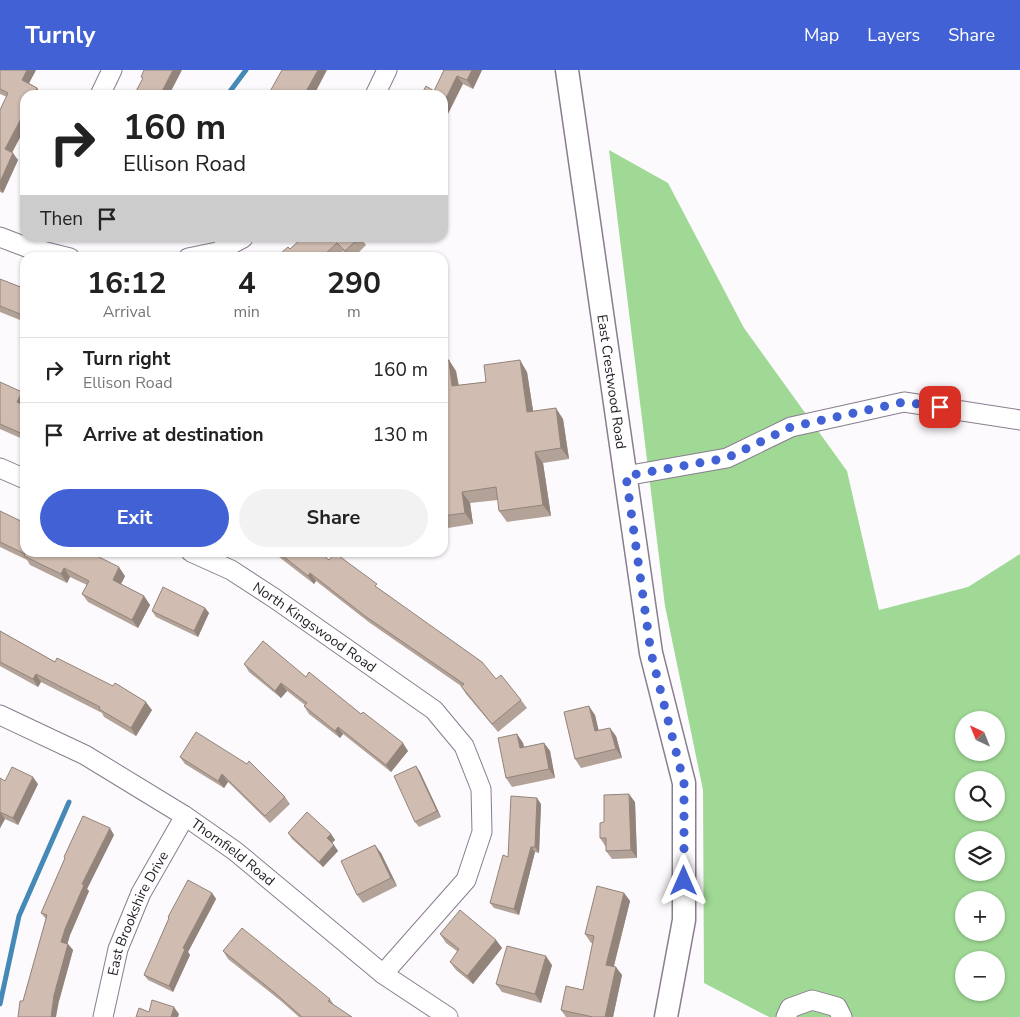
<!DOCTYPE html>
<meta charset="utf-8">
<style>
:root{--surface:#fff;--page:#f2f2f2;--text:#222;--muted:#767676;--line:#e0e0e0;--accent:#4161d4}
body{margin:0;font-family:"Nunito Sans",sans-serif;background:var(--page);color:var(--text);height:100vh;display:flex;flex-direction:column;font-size:19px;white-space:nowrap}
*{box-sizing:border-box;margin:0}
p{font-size:16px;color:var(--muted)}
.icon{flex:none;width:28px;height:28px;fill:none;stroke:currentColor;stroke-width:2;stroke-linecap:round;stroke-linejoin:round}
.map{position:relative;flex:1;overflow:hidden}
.details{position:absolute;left:20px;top:182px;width:428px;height:305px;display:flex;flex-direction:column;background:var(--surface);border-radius:15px;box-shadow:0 1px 4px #0004}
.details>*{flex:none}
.top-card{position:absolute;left:20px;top:20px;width:428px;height:152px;border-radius:15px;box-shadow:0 1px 4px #0004;background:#fff;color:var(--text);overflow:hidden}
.needle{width:32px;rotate:317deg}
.tools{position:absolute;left:955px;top:641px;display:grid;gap:10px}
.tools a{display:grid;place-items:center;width:50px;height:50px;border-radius:50%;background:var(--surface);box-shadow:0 1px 4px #0004;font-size:25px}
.pin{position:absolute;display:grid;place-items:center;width:42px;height:42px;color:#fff;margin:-21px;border-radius:10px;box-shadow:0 2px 8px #0006}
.me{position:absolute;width:55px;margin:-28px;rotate:0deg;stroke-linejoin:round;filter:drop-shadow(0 0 4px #0008)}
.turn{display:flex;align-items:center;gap:18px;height:105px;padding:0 20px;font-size:22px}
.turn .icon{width:65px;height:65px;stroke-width:2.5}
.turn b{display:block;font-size:35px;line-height:42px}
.then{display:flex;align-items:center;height:48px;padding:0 20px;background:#0003;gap:10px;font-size:19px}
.eta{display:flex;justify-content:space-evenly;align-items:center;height:85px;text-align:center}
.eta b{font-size:30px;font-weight:700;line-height:35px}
.action{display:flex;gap:10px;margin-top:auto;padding:10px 20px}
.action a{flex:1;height:58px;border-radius:30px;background:var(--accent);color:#fff;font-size:20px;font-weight:700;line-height:58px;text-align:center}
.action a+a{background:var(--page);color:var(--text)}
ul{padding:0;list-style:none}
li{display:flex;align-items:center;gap:15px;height:65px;padding:0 20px;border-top:1px solid var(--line)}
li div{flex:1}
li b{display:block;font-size:19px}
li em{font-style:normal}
header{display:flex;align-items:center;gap:30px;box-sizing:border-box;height:70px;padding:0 25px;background:var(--accent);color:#fff}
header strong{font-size:24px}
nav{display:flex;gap:28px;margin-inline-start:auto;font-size:18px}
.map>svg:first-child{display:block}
.green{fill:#9fd995;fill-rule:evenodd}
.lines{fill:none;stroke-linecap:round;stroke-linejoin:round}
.stream{stroke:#458ab6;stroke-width:5}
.minor-casing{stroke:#897d8e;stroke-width:21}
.tertiary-casing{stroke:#897d8e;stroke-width:25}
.minor{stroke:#fff;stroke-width:19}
.tertiary{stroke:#fff;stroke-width:22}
.wall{fill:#b3a297}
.shaded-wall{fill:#92847b}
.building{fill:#d0bcb0;stroke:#92847b}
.route{stroke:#4161d4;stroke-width:9;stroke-dasharray:0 16.2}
.labels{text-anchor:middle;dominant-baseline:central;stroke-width:5;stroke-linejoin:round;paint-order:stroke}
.street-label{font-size:14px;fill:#221d24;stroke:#fdfafe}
</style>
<header>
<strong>Turnly</strong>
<nav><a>Map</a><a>Layers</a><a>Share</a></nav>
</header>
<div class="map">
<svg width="1020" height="947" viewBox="0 0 1020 947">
<rect width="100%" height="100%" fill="#fdfafe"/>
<!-- green -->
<path class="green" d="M609,80l59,33 76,145 103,143 32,139 89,-23 52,-33v463h-251l-65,-34 -1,-193 -38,-184zM964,650h32v32h-32zM964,710h32v32h-32zM964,770h32v32h-32zM964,830h32v32h-32zM964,890h32v32h-32z"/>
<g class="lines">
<!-- stream -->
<path class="stream" d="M228,24l18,-24
M0,934l19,-88 50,-114"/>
<defs>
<g id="minor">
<path d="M100,25l12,-25"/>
<path d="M375,25l12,-25"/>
<path d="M0,167l26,10 44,11"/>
<path d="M188,188l29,-6 26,-14"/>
<path d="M0,398l25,11"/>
<path d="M625,406l102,-18 64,-31 113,-25 116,18"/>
<path id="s1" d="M191,482l40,18 43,28 160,112 30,36 17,43 1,43 -16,48 -83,94"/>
<path id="s2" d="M0,645l85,40 100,61 50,35 148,123 65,43"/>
<path id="s3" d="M103,947l15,-68 23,-56 44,-77"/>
<path d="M786,947l4,-9 22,-8 25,7 5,10"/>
</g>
<g id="tertiary">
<path id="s4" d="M567,0l84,583 33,130v137l-18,97"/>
</g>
</defs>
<!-- minor casing -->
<use href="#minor" class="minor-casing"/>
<!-- tertiary casing -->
<use href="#tertiary" class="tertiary-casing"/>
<!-- minor -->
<use href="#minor" class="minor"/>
<!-- tertiary -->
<use href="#tertiary" class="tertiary"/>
</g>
<!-- wall -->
<path class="wall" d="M0,0h36l-7,13 8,5 5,7h-17v33l-13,25 6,7 -15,33 -3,-1v-82l7,-13 -7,-3z
M444,0h38l-9,19 -10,-5 -29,7z
M302,168h59l5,7 -13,13h-4l-6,-7 -6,7h-62l15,-9z
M0,209l23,9 2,3v31l-25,-10z
M442,291l14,10 3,14 27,-3 41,-10 6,39 30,8 6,40 -26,4 8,53 -44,6 -8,-11 -1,-11 -28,3 3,21 -25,4 -6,-8z
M0,312l22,10 3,4v44l-25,-11z
M0,441l125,65 -4,8 23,12 6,9 -12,23 -50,-26 -6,-8 5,-9 -17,-8 -3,6 -37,-18 -3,-5 -27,-13z
M276,482h43l10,8 52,30 115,89 25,21 6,8 -29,24 -32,-38 -5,-8 -91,-63 -54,-42 -2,3 -35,-27z
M205,538l4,5 -11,24 -42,-20 -4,-6z
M0,561l55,31 97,48 -16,26 -32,-19 -2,-4 -61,-31 -3,5 -38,-21z
M244,594l62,13 102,74 -17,21 -48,-38 -3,4 -31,-24 -5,-8 1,-1 -18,-14 -6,7 -32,-26z
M595,645l3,15 18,6 6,22 -41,10 -6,-9z
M517,664l6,9 1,4 20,-4 6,8 5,27 -43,9 -6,-9z
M180,687l105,40 5,7 -20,19 -42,-41 -4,6 -39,-24z
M416,696l4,6 21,45 -22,10 -4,-5z
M0,708l5,3 33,3 -20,41 -13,-6 -5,9z
M635,732l2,56 -25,1 -6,-8v-4l-6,-9 4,-16z
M541,734l-2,49 -4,-1 -16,63 -25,-7 -4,-5 18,-46z
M288,763l43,1 4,6 -3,3 6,8 -15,16 -31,-28z
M114,765l-27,54 2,2 -19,44 -3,9 6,6 -14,51h-36l23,-82 -5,-6 24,-54 -1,-2z
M381,783l16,33 -34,17 -6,-8z
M212,823l4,6 -28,53 2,3 -17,37 -25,-12 -4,-5 25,-56 -1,-2z
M624,823l6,8 -16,65 8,9 -9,42h-47l-5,-7 22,-20 10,-47h-2l-6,-9z
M440,864l56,6 6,8 -29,36 -17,-14 -6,-8 8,-10 -12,-9z
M223,881l107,48 4,6 18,12h-53l-18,-16 -53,-42z
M552,895l-11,38 -39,-11 -6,-8z"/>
<!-- shaded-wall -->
<path class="shaded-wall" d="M27,0h9l-9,17 -5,-7z
M173,0h9l-13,25h-9z
M318,0h9l-13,25h-10z
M472,0h10l-9,19 -6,-9z
M457,6l6,8 -21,42v-20z
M37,18l5,7h-9z
M25,41v17l-15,28 -5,-7z
M13,83l5,7 -15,33 -3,-4v-7z
M23,218l2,3v8l-4,-6z
M449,290l7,11 4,27 -8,-12z
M520,290l7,12 8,51 -8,-11z
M22,322l3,4v9l-2,5 -6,-8z
M556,338l7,11 6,40 -8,-11z
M535,382l8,11 8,53 -8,-11z
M462,422l8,11 3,21 -8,-11z
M119,497l6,9 -6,12 -6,-8z
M64,498l6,9 -3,6 -6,-9z
M310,503l6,8 -2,3 -6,-8z
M144,526l6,9 -12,23 -6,-8z
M205,538l4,5 -11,24 -4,-6z
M36,604l5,8 -3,5 -5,-8z
M281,613l6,8 -6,7 -6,-7z
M146,632l6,8 -16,26 -5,-8z
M589,636l6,9 6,25 -6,-9z
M338,657l5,7 -3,4 -5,-7z
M610,658l6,8 6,22 -6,-9z
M517,664l6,9 3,13 -6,-8z
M403,673l5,8 -17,21 -5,-7z
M544,673l6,8 5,27 -6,-9z
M416,696l4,6 21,45 -4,-6z
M222,704l6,8 -4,6 -6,-7z
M33,707l5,7 -20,41 -5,-7z
M629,724l6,8 2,56 -6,-8z
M537,728l4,6 -2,49 -4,-6z
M0,742l5,7 -5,9z
M110,758l4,7 -27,54 2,2 -19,44 -4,14 -5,-7 4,-13 17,-45z
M331,764l4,6 -4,4 -4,-6z
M334,775l4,6 -15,16 -4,-5z
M375,775l6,8 16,33 -6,-8z
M531,777l4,5 -16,63 -5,-6z
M212,823l4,6 -28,53 2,3 -17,37 -4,-6 14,-38z
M624,823l6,8 -18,72 -6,-8z
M496,870l6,8 -29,36 -6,-8z
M68,874l5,6 -14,51 -3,16h-5l3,-22z
M546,886l6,9 -11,38 -6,-9z
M616,897l6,8 -9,42h-8z
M174,937l5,7 -1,3h-7z"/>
<!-- building -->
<path class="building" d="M0,0h27l-5,10 15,8 -4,7h-8v16l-20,38 8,4 -13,29v-72l8,-17 -8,-4z
M144,0h29l-13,25h-26l9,-17 -2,-1z
M282,0h36l-14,25h-36z
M444,0h28l-5,10 -10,-4 -15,30v-11h-21l5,-9 8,5z
M302,168h57l-14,13 -8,-8 -13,12 -2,-2 -6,5h-41l13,-11 2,2z
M0,209l23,9 -2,5 4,1v22l-25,-10z
M449,290l3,26 34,-4 -2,-17 36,-5 7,52 29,-4 5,40 -26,4 8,53 -44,6 -3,-24 -34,5 3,21 -23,3v-155z
M0,312l22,10 -5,10 8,4v29l-25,-11z
M0,441l25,12v29h64l30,15 -6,13 31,16 -12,24 -50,-26 7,-13 -25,-13 -3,6 -37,-18 1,-2 -25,-12z
M278,482h41l10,8 6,-7 42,31 -2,2 107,76 14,17 5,-4 20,25 -29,24 -31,-38 3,-2 -99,-68 -55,-43 -2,3z
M163,517l42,21 -11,23 -42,-20z
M0,561l55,31 2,-4 56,28 2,-3 31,19 -15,26 -32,-19 1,-2 -64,-33 -3,5 -33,-17z
M263,571l43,36 3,-5 52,42 2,-2 40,31 -17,22 -48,-38 -3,4 -31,-25 3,-3 -26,-20 -6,8 -31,-27z
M589,636l6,25 15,-3 6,21 -41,10 -11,-47z
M196,662l51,32 2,-3 36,36 -20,19 -43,-42 -4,7 -38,-24z
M517,664l3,14 24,-5 5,26 -43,9 -8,-40z
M416,696l21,45 -22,11 -21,-46z
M12,697l21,10 -20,41 -13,-6v-34l5,3z
M629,724l2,56 -25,1v-13h-6v-15l4,-1v-27z
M511,726l26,2 -2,49h-4l-17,62 -24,-6 13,-48 5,2z
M307,742l24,22 -4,4 7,7 -15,17 -31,-29z
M83,746l27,12 -28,56 2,1 -19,44 -4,13 7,2 -14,51 -3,22h-33l2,-16h3l24,-86 -6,-2 24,-55 -1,-1z
M375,775l16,33 -34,17 -16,-34z
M188,810l24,13 -29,55 2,1 -16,37 -25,-11 25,-57 -1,-1z
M597,816l27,7 -18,72 10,2 -11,50h-12l-32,-7 5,-24 17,4 11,-54 -9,-2z
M460,840l36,30 -29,36 -17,-14 9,-13 -19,-15z
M242,858l88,71 -2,2 24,16h-50l-27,-24 -52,-42z
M507,876l39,10 -11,38 -39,-10z
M152,930l22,7 -3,10h-35l3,-9 10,4z"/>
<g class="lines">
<!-- route -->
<path class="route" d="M684,811v-98l-33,-130 -25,-177 101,-18 64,-31 113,-25 36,5"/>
</g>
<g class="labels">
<!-- street labels -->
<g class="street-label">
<text stroke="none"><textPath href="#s4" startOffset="315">East Crestwood Road</textPath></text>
<text stroke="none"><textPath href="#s1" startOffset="145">North Kingswood Road</textPath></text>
<text stroke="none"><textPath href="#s2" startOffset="271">Thornfield Road</textPath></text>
<text stroke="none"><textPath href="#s3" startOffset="110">East Brookshire Drive</textPath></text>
</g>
</g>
</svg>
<div class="tools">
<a><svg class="needle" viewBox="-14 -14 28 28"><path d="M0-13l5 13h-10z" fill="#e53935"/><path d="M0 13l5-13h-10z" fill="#767676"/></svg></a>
<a><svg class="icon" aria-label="search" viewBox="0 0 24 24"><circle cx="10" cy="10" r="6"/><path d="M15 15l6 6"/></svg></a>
<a><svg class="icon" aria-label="layers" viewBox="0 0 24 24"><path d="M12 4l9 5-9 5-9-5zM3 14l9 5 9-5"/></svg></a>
<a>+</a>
<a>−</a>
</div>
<div class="pin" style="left:940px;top:337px;background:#d93025"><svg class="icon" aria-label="arrive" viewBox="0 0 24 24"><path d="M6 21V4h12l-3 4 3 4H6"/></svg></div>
<svg class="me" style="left:684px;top:811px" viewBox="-20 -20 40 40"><path d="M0-17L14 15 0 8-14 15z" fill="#4161d4" stroke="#fff" stroke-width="4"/></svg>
<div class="top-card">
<div class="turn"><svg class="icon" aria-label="right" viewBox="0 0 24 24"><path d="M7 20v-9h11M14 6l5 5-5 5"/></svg><div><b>160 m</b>Ellison Road</div></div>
<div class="then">Then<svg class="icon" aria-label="arrive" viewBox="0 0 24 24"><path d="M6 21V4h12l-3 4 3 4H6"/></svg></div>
</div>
<section class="details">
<div class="eta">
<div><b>16:12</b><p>Arrival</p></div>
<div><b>4</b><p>min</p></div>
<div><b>290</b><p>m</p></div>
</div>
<ul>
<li><svg class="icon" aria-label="right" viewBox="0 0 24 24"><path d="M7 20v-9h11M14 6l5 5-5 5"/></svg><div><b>Turn right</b><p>Ellison Road</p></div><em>160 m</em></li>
<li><svg class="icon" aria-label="arrive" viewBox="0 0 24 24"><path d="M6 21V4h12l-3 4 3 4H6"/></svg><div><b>Arrive at destination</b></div><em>130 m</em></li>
</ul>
<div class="action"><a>Exit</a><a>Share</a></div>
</section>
</div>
